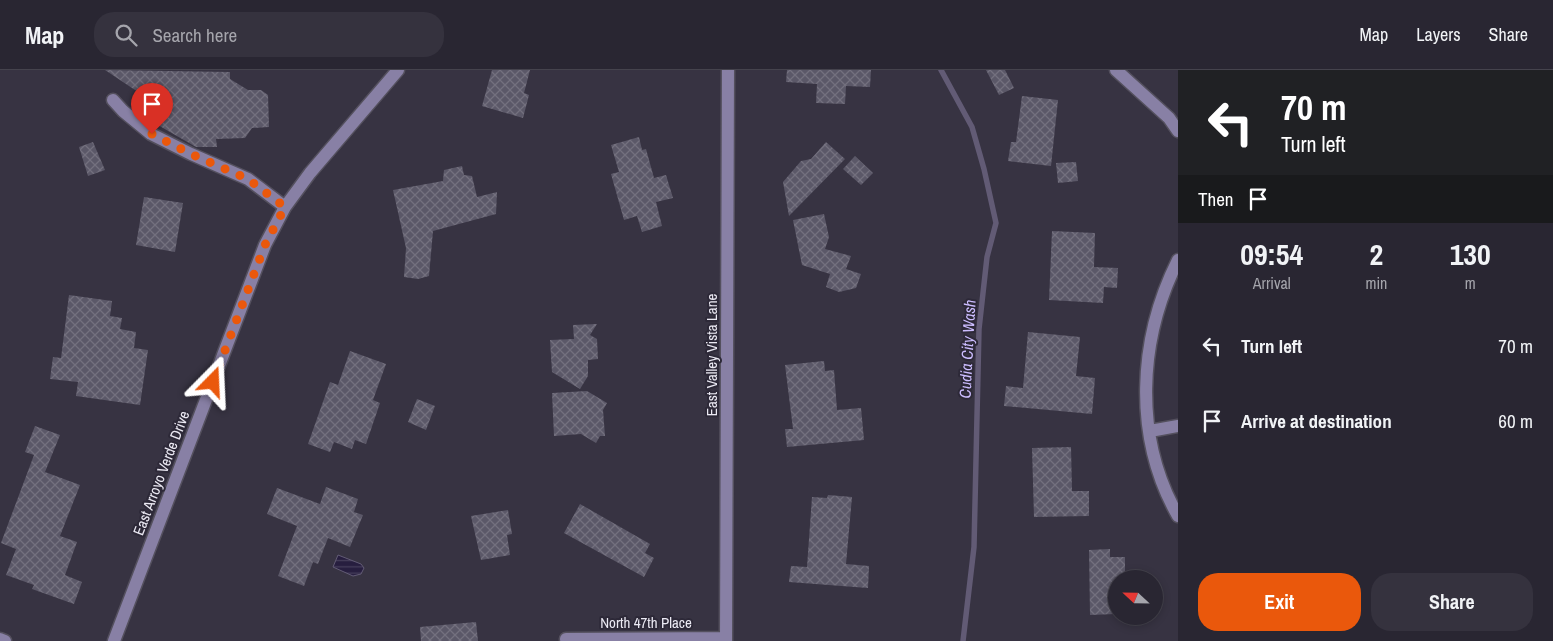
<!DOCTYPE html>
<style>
:root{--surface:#292632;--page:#35323e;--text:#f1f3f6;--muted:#a5a5ac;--line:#45434d;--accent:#ea580c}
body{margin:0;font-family:"Archivo Narrow",sans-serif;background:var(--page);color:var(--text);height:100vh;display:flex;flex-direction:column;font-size:19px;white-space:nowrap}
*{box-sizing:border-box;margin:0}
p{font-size:16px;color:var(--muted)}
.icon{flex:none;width:28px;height:28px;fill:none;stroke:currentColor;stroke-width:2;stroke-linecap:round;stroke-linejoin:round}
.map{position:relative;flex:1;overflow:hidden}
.sheet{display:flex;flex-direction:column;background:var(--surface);width:375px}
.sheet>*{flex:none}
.top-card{background:#202124;color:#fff;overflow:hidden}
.needle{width:32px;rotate:292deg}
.buttons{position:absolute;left:1108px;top:500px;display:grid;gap:10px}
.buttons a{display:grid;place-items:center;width:55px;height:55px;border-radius:50%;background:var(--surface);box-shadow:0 2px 8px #0003,0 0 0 1px var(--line);font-size:25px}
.pin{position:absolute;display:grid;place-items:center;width:42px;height:42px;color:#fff;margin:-51px -21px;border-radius:50% 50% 50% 0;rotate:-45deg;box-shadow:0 0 5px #0007}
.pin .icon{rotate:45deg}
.me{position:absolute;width:55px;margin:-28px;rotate:21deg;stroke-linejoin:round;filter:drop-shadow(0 0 4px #0008)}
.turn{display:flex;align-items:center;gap:18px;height:105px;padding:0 20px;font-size:22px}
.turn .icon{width:65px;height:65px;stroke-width:2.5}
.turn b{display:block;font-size:35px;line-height:42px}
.then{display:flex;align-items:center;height:48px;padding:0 20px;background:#0003;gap:10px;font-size:19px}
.eta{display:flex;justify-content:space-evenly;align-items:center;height:85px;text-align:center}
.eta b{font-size:30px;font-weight:700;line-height:35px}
.action{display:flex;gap:10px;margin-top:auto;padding:10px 20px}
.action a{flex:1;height:58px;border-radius:20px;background:var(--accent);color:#fff;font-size:20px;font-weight:700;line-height:58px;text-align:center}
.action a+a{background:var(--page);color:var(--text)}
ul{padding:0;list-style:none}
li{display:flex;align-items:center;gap:15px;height:75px;padding:0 20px}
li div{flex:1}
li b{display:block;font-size:19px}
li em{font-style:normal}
header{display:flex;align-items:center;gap:30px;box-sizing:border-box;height:70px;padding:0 25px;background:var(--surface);border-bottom:1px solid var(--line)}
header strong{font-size:24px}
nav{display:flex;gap:28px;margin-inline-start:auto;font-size:18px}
.search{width:350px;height:45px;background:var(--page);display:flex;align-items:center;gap:12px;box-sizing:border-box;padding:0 18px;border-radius:20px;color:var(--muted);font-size:19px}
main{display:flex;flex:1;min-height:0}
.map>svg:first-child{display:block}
.water{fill:url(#water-rules);stroke:#625b75}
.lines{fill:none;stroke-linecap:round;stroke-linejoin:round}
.stream{stroke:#625b75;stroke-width:5.5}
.building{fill:url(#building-cross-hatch)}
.minor-casing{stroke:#54505e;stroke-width:15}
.minor{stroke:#8880a5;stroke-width:12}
.route{stroke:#ea580c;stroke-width:9;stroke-dasharray:0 16.2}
.labels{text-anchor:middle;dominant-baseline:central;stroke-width:4;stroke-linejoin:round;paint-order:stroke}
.street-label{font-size:15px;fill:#ebe9f3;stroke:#2d2938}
.water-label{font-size:16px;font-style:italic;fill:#ccbdff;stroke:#2d2938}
</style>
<header>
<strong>Map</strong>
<div class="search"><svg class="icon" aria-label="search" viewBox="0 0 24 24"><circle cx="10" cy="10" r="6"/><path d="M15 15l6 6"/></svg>Search here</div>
<nav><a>Map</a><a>Layers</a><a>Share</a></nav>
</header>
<main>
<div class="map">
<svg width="1178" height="571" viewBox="0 0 1178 571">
<defs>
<pattern id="water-rules" width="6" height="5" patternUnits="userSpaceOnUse" patternTransform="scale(1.25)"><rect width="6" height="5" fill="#271e3f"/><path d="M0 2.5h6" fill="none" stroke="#463f5b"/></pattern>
<pattern id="building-cross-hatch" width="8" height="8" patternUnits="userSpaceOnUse" patternTransform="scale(1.25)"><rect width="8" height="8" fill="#5b5868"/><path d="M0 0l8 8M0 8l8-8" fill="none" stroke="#73707e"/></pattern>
</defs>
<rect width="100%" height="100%" fill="#373342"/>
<!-- water -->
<path class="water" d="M338,485l23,9 3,4 -3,6 -8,2 -20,-9z"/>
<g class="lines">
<!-- stream -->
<path class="stream" d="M941,0l31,57 12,42 12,54 -9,34 -8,72 -5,218 -11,94"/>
</g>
<!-- building -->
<path class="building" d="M105,0l125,2v7l18,11h13l7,5 1,32 -17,1 -7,10 -29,1 1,8h-21l-52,-30 9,-15z
M492,0h38l-6,23 5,2 -6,23 -41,-12z
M787,0h84l-1,17 -24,-1 -1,18 -29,-1 1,-19 -31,-2z
M986,0h19l9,18 -15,7z
M1022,26l36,4 -7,66 -43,-5 3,-19h5z
M639,67l3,13 4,-1 8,29 12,-3 7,23 -17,4 6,24 -20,6 -5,-16 -13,4 -13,-46 8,-2 -8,-27z
M93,72l12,28 -17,6 -9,-29z
M826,72l19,17 -56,57 -6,-34 18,-21 10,-2z
M855,86l18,17 -12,12 -18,-16z
M1076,92l2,19 -20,2 -2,-20z
M462,96l2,9 8,1 5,21 20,-5 -1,22 -63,17 -4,45 -11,3 -14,-2 2,-29 -13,-58 50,-9 1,-11z
M144,127l39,6 -8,49 -39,-7z
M824,144l5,23 -4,12 26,7 -5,13 15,5 -5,14 -17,4 -13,-5 4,-13 -28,-9 -9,-45z
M1052,161l43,2 -1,34 24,1 -1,20 -13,-1 -1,16 -54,-3z
M69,225l43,6 -2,15 12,2 -2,11 16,3 -2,16 14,2 -8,55 -64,-9 2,-14 -28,-3 3,-22 8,1z
M597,254l-7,11 7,4 1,20 -10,1v16l-8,13 -28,-17 -2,-32 24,-1 -1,-14z
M1028,262l52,5 -4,39 19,2 -3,36 -88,-8 2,-20 17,2z
M350,281l36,13 -13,36 7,3 -14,41 -11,-4 -3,9 -18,-7 -4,10 -22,-8 22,-62 8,3z
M824,291l1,10 9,-1 3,40 24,-2 3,32 -77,7 -2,-18h8l-8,-64z
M587,321l20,12 -4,7 2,26h-5l-4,7 -15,-9 -27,2 -2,-43z
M417,329l18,7 -9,24 -18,-8z
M35,356l25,9 -15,37 35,13 -20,51 17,6 -12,33 17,7 -8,22 -42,-15 2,-4 -28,-10 10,-26 -15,-6 33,-88 -9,-3z
M1071,377l1,44h17v25l-55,1 -2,-69z
M326,417l32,12 -4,13 9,3 -13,32 -22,-9 -10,26 -5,-2 -9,24 -26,-10 19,-50 -30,-12 10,-26 43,16z
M828,425l24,2 -6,67 23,2 -1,22 -79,-6 2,-16 16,1 5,-70 15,1z
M580,434l70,40 -5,9 9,5 -10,19 -80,-44z
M508,440l4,24 -5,1 3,20 -29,5 -10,-44z
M1110,479v8h15v22h-9v35l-26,1 -1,-65z
M476,552l2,19h-57l-1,-14z"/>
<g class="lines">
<defs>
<path id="minor" d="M1116,0l53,48 9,13
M113,30l10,11 28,23 40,20 57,25 37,28
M1178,190c-40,80 -45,177 0,256
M1150,361l28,-5
M0,569l5,2
M566,569l160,-1
M114,571l151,-396 20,-38 25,-34 88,-103
M726,571l2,-571"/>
</defs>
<!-- minor casing -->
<use href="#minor" class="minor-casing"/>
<!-- minor -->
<use href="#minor" class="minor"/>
</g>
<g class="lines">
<!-- route -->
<path class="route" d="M152,64l39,20 57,25 37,28 -20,38 -52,137"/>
</g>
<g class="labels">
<!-- street labels -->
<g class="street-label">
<text transform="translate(711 285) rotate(-90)">East Valley Vista Lane</text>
<text transform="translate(161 403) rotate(-69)">East Arroyo Verde Drive</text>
<text x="646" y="552">North 47th Place</text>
</g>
<!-- water labels -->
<g class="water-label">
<text transform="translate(967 279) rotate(-87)">Cudia City Wash</text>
</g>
</g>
</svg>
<div class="buttons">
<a><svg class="needle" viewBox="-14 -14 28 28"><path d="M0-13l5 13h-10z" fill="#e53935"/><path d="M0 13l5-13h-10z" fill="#a5a5ac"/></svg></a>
</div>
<div class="pin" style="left:152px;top:64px;background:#d93025"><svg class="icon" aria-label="arrive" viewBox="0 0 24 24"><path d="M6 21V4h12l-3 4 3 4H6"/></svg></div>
<svg class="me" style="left:213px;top:312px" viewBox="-20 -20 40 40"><path d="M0-17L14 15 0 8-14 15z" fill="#ea580c" stroke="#fff" stroke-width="4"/></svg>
</div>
<section class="sheet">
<div class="top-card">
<div class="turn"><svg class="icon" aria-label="left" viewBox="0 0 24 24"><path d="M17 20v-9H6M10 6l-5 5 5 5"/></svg><div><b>70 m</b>Turn left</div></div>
<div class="then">Then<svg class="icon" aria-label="arrive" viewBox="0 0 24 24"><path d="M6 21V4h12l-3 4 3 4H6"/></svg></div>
</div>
<div class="eta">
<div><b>09:54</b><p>Arrival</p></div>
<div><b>2</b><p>min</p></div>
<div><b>130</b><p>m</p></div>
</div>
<ul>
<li><svg class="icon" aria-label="left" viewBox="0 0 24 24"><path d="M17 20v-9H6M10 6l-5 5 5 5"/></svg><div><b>Turn left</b></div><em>70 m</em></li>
<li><svg class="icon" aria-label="arrive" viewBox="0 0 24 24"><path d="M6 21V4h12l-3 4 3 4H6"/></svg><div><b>Arrive at destination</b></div><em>60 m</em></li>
</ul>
<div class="action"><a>Exit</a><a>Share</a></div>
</section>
</main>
